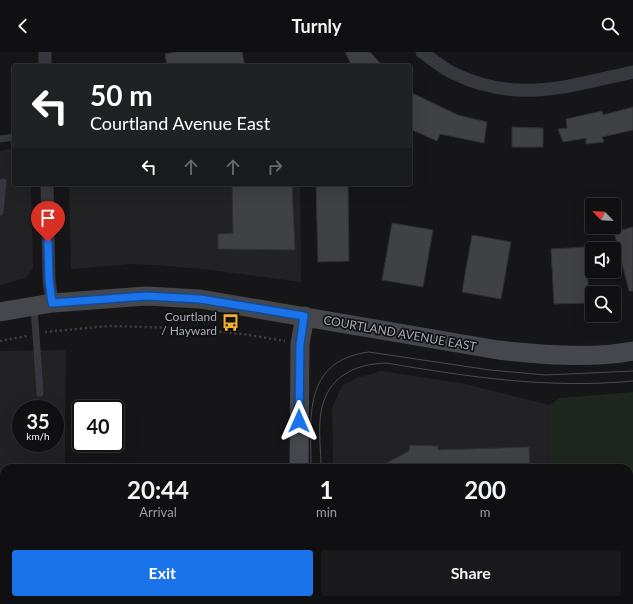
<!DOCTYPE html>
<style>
:root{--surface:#101012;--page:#19191b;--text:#f1f3f6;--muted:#9c9d9f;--line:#303032;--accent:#1a73e8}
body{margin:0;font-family:Lato,sans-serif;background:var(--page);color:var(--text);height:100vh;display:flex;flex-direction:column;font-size:15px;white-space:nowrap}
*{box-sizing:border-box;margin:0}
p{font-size:13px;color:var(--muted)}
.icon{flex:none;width:22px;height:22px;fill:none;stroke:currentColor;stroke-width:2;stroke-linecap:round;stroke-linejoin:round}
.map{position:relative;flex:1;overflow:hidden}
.side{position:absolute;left:0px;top:412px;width:633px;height:140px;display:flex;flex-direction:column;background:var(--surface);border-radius:12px 12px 0 0;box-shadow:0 4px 16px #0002,0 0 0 1px var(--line)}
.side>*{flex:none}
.hud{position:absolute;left:12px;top:12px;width:400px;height:122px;border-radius:4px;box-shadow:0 4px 16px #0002,0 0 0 1px var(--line);background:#202124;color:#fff;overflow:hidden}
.needle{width:26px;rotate:295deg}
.buttons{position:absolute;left:585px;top:146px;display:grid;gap:8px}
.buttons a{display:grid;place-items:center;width:36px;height:36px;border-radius:4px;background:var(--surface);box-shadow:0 4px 16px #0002,0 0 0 1px var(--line);font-size:20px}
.speed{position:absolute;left:12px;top:348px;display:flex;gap:8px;font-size:20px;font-weight:700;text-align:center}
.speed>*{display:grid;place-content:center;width:52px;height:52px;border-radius:50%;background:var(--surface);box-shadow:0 4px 16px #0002,0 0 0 1px var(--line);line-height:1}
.speed small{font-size:10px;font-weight:400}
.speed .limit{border:2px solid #111;border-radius:6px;background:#fff;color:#111}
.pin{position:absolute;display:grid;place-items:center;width:34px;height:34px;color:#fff;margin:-41px -17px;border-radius:50% 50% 50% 0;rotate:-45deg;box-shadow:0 0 4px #0007}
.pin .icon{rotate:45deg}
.me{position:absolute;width:44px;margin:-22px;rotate:0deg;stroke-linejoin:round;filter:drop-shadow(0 0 3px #0008)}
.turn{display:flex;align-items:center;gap:14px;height:84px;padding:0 12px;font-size:18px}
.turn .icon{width:52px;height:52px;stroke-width:2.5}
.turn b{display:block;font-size:28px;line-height:34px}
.lanes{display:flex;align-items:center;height:38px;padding:0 12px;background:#0003;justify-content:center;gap:20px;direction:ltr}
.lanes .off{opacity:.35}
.eta{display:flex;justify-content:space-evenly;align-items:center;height:68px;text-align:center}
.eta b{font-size:24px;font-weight:700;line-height:28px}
.action{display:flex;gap:8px;margin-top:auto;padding:8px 12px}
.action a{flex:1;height:46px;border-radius:4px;background:var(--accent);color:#fff;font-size:16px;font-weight:700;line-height:46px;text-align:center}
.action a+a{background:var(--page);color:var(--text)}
header{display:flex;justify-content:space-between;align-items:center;height:52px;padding:0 12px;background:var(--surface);font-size:18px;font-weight:700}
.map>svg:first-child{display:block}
.built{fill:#222225;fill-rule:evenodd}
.green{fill:#1e261f}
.building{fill:#404145;stroke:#303034}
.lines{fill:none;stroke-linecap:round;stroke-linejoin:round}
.path{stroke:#3d3f44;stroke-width:2.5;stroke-dasharray:2 3;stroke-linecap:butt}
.lane{stroke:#37383d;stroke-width:7}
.street{stroke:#37383d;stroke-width:13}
.secondary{stroke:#45474d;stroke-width:19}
.tram{stroke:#4a4c52;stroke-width:1}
.route-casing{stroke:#114b97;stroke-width:10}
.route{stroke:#1a73e8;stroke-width:7}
.labels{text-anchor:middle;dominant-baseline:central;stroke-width:3.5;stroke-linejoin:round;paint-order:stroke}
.poi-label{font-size:12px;fill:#a8adb8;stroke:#111113;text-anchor:end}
.street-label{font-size:12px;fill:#a8adb8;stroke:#111113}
</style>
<header><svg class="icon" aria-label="back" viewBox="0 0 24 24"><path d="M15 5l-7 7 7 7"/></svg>Turnly<svg class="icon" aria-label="search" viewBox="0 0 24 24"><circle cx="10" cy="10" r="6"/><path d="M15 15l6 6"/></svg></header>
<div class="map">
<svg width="633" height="552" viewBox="0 0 633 552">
<rect width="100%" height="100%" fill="#161618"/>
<!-- built -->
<path class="built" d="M14,96v36h17l2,84 -7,10 -26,7v-134z
M69,132h231l1,98 -99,-13 -47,-4 -23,-1 -61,5z
M66,298l-1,118h-61v132h61v4h-65v-253zM21,357h34v34h-34z
M381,319l80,12 88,22 -1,63h-215l-1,-60 10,-22 15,-8z
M336,548h211v4h-211z"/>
<!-- green -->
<path class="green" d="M633,340v212h-86v-4h82v-132h-81l1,-63 11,-7z"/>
<!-- building -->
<path class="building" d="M176,0h66l3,14h-78l-2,-12z
M345,0h25l13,14h-31z
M410,40l48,23 29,7 -3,21 -44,-9 -3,7 -27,-12z
M633,55v23l-31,7 2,5 -18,2v-6l-23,4 -5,-13 9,-1 -1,-9 36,-8 1,4z
M512,75l31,1v19h-31z
M232,132h60l3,66 -77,-1v-15l15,-1z
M316,132h32l1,77 -31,1z
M392,171l41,7 -10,57 -41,-7z
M633,175v64h-4l-15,-59z
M472,183l39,7 -10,57 -39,-7z
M586,195l3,56 -35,1 -3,-55z
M410,393l28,1v4l91,-3 1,21h-153l32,-17z"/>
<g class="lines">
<!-- path -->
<path class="path" d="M45,280l63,-6 74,2 61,6 42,7
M0,289l27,-5"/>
<!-- lane -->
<path class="lane" d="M0,87l14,-2
M0,160l3,-30
M34,255l6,86"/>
<!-- street -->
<path class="street" d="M45,0v14
M422,0c10,7 21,17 33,22 63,30 113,12 178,-2
M47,132l2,95 3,24"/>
<!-- secondary -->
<path class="secondary" d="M0,260l52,-9 94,-7 54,3 298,51c43,5 93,9 135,1
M299,416l1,-124 5,-28
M300,548v4"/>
<!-- tram -->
<path class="tram" d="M311,416c0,-51 -9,-107 58,-116l121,18 56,5 87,-4
M321,416c0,-18 -3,-38 0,-56 6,-35 33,-48 65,-49 84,14 162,26 247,18
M312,548v4
M322,548v4"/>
</g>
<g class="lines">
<defs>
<path id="route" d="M48,190l1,37 3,24 94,-7 54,3 104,17 -4,28 -1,77"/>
</defs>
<!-- route casing -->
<use href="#route" class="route-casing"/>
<!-- route -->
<use href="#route" class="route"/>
</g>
<!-- icons -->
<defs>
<symbol id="bus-bare" viewBox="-9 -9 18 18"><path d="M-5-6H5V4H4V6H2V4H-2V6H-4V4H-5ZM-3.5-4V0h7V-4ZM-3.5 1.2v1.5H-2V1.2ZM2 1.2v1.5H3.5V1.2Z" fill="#f2b134" stroke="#111113" stroke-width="2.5" paint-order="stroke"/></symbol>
</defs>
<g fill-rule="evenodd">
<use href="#bus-bare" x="218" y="258" width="25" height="25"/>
</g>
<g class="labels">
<!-- poi labels -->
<g class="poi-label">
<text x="217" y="264">Courtland<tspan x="217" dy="14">/ Hayward</tspan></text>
</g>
<!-- street labels -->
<g class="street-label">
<text transform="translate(400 281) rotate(10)">COURTLAND AVENUE EAST</text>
</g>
</g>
</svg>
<div class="buttons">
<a><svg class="needle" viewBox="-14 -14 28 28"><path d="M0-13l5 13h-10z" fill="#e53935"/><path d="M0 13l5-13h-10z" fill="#9c9d9f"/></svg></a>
<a><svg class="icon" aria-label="sound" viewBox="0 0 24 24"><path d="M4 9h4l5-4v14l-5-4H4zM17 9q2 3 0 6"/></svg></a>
<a><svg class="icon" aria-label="search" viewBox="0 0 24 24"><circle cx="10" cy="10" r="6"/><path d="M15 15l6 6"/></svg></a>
</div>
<div class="speed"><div>35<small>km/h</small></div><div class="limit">40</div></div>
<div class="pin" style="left:48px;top:190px;background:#d93025"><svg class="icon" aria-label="arrive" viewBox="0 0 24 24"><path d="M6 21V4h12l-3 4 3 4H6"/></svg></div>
<svg class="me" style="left:299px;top:369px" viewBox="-20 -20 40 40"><path d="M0-17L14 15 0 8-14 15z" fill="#1a73e8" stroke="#fff" stroke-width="4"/></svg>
<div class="hud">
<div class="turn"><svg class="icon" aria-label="left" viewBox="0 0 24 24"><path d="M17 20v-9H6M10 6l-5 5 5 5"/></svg><div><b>50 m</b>Courtland Avenue East</div></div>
<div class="lanes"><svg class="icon" aria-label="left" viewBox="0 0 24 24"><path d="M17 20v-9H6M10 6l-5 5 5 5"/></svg><svg class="icon off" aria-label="ahead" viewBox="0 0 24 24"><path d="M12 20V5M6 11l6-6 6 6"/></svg><svg class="icon off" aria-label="ahead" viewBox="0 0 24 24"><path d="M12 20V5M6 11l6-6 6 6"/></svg><svg class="icon off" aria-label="right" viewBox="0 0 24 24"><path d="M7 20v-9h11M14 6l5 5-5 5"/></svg></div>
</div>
<section class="side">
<div class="eta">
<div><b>20:44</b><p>Arrival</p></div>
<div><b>1</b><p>min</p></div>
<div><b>200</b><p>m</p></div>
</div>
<div class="action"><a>Exit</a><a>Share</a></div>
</section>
</div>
